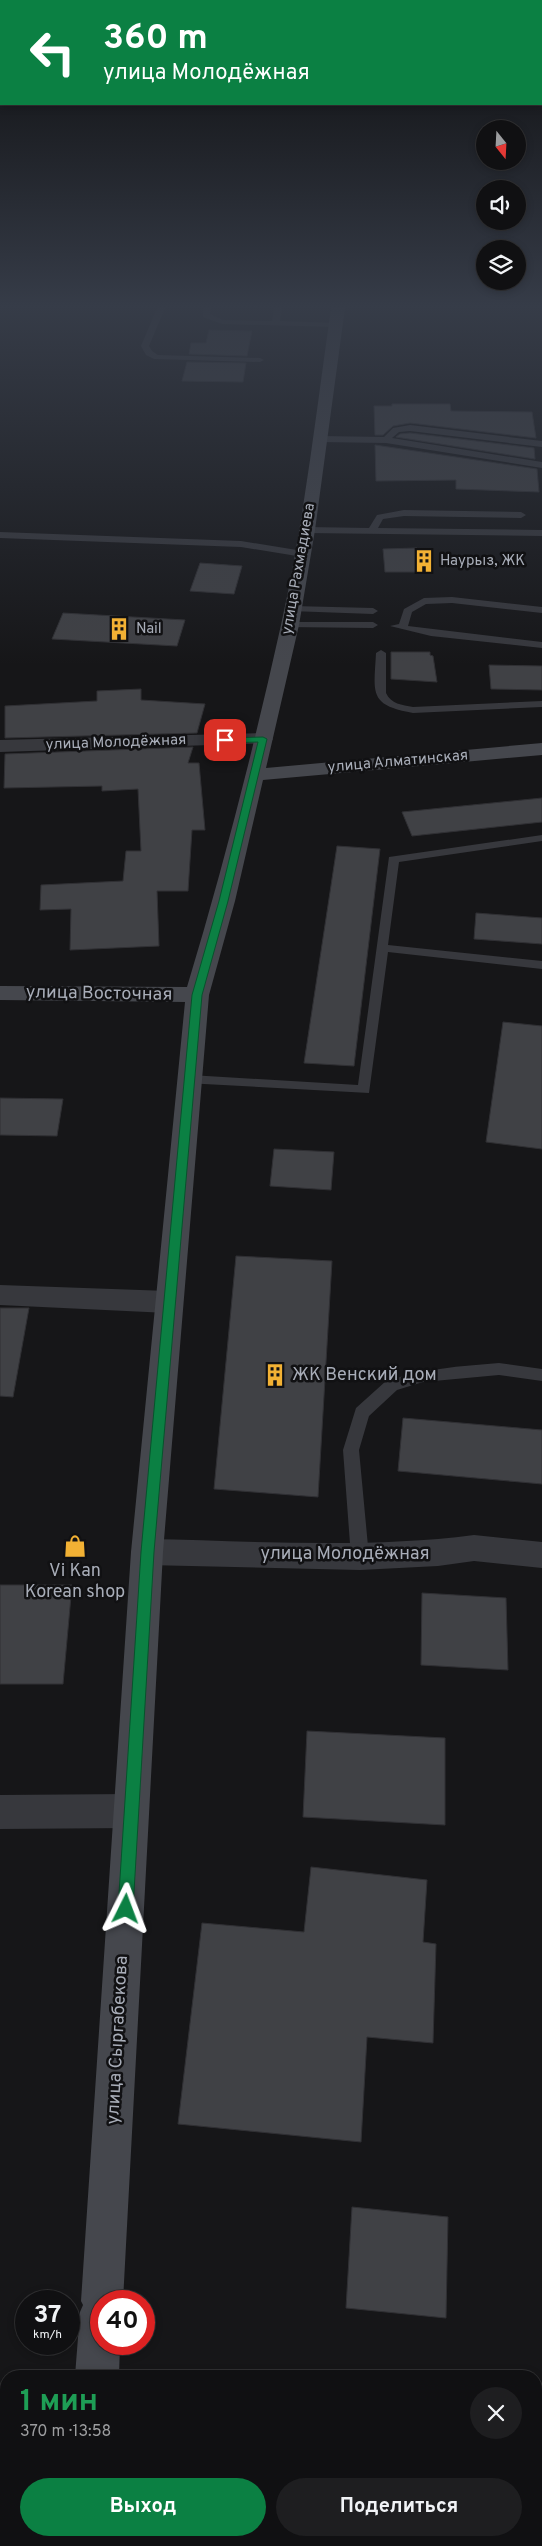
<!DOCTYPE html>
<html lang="ru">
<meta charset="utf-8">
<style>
:root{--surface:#101012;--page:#1e1e20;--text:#f1f3f6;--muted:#9c9d9f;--line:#303032;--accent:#0b8043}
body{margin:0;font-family:Overpass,sans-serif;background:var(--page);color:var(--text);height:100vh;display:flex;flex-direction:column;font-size:19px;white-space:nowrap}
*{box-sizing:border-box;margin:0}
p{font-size:16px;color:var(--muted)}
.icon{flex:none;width:28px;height:28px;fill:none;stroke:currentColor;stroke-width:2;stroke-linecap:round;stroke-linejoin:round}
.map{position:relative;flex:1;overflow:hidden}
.drawer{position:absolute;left:0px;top:2370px;width:542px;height:176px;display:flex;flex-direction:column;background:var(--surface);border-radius:20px 20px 0 0;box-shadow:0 2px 8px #0003,0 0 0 1px var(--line)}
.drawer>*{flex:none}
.guide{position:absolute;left:0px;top:0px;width:542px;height:105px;box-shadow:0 2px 8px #0003,0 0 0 1px var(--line);background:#0b8043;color:#fff;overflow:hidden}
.needle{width:32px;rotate:162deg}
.tools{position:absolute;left:476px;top:120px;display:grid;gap:10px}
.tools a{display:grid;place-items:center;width:50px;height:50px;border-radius:50%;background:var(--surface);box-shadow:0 2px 8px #0003,0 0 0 1px var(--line);font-size:25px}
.speed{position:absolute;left:15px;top:2290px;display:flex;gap:10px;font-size:25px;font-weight:700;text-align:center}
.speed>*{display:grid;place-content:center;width:65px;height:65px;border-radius:50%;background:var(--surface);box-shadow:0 2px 8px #0003,0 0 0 1px var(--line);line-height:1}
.speed small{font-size:12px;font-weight:400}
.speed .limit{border:8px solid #d22;background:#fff;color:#111}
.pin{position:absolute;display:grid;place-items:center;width:42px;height:42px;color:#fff;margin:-21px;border-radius:10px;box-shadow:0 2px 8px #0006}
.me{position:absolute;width:55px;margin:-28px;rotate:3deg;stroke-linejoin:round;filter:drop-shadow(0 0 4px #0008)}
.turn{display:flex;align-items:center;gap:18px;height:105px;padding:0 20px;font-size:22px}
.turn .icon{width:65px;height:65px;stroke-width:2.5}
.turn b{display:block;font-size:35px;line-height:42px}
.round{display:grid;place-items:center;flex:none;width:52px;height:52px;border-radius:26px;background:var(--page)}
.head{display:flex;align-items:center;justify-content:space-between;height:85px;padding:0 20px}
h1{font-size:30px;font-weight:700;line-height:38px;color:#1e9e55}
.action{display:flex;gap:10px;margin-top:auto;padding:10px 20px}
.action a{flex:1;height:58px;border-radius:30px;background:var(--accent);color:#fff;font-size:20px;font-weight:700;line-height:58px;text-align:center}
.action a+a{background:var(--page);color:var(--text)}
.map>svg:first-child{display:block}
.building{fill:#404145;stroke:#303034}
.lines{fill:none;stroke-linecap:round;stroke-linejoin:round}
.lane{fill:#37383d;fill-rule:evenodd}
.street{fill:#37383d;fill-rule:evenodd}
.secondary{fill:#45474d;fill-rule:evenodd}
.route{fill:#0b8043;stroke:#07532c}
.labels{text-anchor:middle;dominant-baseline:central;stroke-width:5;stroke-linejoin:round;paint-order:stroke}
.far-poi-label{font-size:15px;fill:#a8adb8;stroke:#111113;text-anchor:start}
.far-street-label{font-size:15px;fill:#a8adb8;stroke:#111113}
.street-label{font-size:18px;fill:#a8adb8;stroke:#111113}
.poi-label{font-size:18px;fill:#a8adb8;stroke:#111113;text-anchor:start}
</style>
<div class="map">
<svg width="542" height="2546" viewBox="0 0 542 2546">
<rect width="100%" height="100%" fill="#161618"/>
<!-- building -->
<path class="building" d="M209,330l43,1 -5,25 -58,-2 2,-11h15z
M187,362l59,1 -3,19 -61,-1z
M392,404h58l1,7 81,1 4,26 -126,-15 -17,3 -10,9h-8l-1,-29h18z
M410,433l124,15 1,11 -139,-22 4,-3z
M375,445l162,24 2,23 -83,-3v-9l-80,1z
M417,548l4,24h-36l-2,-23z
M200,563l42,3 -8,28 -44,-3z
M63,613l122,7 -8,26 -125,-7z
M391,652h39v3l3,1 4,26 -46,-3z
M489,665l53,1v24l-51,-1z
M141,689v11l64,4 -8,29 -192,5v-32l92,-5v-10z
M193,747l-5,16h11l6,67h-13l-4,61h-31l2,55 -89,4 1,-41 -31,1 1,-25 82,-4 3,-30h15l-3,-62 -36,2v-5l-98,2 1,-34z
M542,798v24l-130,14 -10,-24z
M337,846l43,3 -26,217 -50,-3z
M476,913l66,5v26l-68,-5z
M503,1022l39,4v123l-56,-7z
M0,1098l63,1 -6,37 -57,-1z
M274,1149l60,3 -3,38 -61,-4z
M236,1256l96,5 -14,236 -104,-8z
M0,1308h29l-16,89 -13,-1z
M403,1418l139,12v54l-144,-13z
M0,1585h72l-9,99h-63z
M422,1593l84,5 2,72 -87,-5z
M307,1731l138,7v87l-142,-8z
M311,1867l116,13 -4,62 13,2 -3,99 -66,-6 -6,105 -183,-18 24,-201 102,9z
M352,2207l96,10 -2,101 -100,-10z"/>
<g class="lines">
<!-- lane -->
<path class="lane" d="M157,308h8l-16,38 3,5 6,4 102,3 4,2 -4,2 -106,-3 -8,-4 -5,-9z
M203,308h8l-1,6 13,6 49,1 2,-13h8l-2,13 56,2 4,2 -4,2 -114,-3 -19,-7z
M410,425l132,16v6l-132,-16 -11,1 -7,6 150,24v6l-156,-25 -66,-1 -4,-3 4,-3 64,1 9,-9z
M404,510l117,2 5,3 -5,3 -117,-2 -21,3 -5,9 164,2v6l-235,-3 -5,-3 5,-3 62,1 8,-13z
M0,532l241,9 62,10 5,3 -5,3 -62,-10 -241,-9z
M452,597l90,10v6l-90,-10 -26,1 -14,8 -4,14 134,16v6l-111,-12 -41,-10 9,-2 5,-15 20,-11z
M293,606l80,2 5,3 -5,3 -83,-3v-4z
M290,622h83l5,3 -5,3 -87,-1 -1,-2z
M381,650l5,3v40c5,11 16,12 27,14l129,-6v6l-129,6c-45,-8 -39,-20 -37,-60z
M542,835v6l-143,21 -11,83 154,16v8l-154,-17 -19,141 -184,-10 -2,-3 2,-3 5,-2 168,10 31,-228z
M499,1363l43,6v12l-43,-6 -76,7 -26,8 -28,26 -10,34 10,107 -3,5 -6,2 -6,-2 -3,-5 -8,-107 13,-42 30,-27c37,-12 74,-15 113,-18z"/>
<!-- street -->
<path class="street" d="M263,733l7,2 3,4 -3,4 -270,9v-12z
M0,1285l168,6 10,4 4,7 -4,7 -10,4 -168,-8z
M474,1535l68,7v26l-68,-7 -36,5 -78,4 -213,-5 -11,-4 -5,-9 5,-9 11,-4c109,2 219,10 327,-4z
M131,1794l12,5 6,12 -6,12 -12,5 -131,1v-34z"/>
<!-- secondary -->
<path class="secondary" d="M331,308h14l-30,222 -16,95 -33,143 276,-25v12l-279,25 -28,121 -26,94 -46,557 -40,749h-22v43h19l-1,32h-44l5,-64 3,-7 -2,-4 50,-749 54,-550 -185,-2v-14l187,1c36,-119 67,-240 94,-362 23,-104 35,-211 50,-317z
M65,2540h46l-1,6h-46z"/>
</g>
<!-- sky -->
<linearGradient id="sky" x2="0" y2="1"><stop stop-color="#0c0c0d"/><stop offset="0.46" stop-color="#363c48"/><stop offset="1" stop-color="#363c48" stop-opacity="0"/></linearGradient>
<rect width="542" height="665" fill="url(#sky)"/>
<!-- route -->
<path class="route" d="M263,737l4,2 -39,162 -26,94 -48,557 -21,357 -2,5 -5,2 -6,-2 -2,-5 23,-357 51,-557 27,-94 39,-159 -33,1 -4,-3 4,-2z"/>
<!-- icons -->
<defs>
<symbol id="building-bare" viewBox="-9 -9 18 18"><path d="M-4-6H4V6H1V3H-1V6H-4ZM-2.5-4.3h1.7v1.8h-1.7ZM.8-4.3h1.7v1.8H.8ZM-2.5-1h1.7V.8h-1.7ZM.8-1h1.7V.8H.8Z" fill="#f2b134" stroke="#111113" stroke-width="2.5" paint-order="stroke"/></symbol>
<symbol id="shop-bare" viewBox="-9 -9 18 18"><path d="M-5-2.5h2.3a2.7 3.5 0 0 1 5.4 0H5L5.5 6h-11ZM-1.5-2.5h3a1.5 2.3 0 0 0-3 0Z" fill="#f2b134" stroke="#111113" stroke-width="2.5" paint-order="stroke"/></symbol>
</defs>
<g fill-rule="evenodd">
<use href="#building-bare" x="408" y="545" width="32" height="32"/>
<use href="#building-bare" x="103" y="613" width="32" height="32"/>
<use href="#building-bare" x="259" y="1359" width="32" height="32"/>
<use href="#shop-bare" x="59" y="1530" width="32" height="32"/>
</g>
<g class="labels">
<!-- far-poi labels -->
<g class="far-poi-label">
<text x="440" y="561">Наурыз, ЖК</text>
<text x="136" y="629">Nail</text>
</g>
<!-- far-street labels -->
<g class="far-street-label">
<text transform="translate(299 569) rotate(-80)">улица Рахмадиева</text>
<text transform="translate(116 743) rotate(-2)">улица Молодёжная</text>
<text transform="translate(398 762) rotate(-5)">улица Алматинская</text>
</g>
<!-- street labels -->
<g class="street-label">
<text transform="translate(99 994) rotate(1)">улица Восточная</text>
<text x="345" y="1554">улица Молодёжная</text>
<text transform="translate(118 2040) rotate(-87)">улица Сыргабекова</text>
</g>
<!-- poi labels -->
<g class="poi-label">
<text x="292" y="1375">ЖК Венский дом</text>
<text x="75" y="1571" text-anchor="middle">Vi Kan<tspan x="75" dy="21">Korean shop</tspan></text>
</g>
</g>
</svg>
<div class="tools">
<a><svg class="needle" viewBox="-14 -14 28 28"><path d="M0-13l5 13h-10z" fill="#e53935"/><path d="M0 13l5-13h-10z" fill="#9c9d9f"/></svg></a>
<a><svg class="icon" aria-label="sound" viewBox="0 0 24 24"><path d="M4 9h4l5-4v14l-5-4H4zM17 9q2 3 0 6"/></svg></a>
<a><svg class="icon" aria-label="layers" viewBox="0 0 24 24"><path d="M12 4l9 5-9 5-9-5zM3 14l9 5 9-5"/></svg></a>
</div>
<div class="speed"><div>37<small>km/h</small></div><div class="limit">40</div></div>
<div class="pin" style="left:225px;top:740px;background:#d93025"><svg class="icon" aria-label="arrive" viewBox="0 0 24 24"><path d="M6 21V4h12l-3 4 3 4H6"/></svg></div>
<svg class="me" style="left:126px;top:1909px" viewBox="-20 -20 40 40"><path d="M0-17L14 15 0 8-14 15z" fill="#0b8043" stroke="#fff" stroke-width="4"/></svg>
<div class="guide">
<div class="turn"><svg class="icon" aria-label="left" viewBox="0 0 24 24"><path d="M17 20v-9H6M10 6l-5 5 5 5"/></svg><div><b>360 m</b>улица Молодёжная</div></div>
</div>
<section class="drawer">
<div class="head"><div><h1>1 мин</h1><p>370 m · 13:58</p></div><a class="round"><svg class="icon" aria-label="close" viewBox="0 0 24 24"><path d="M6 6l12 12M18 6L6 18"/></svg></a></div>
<div class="action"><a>Выход</a><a>Поделиться</a></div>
</section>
</div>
